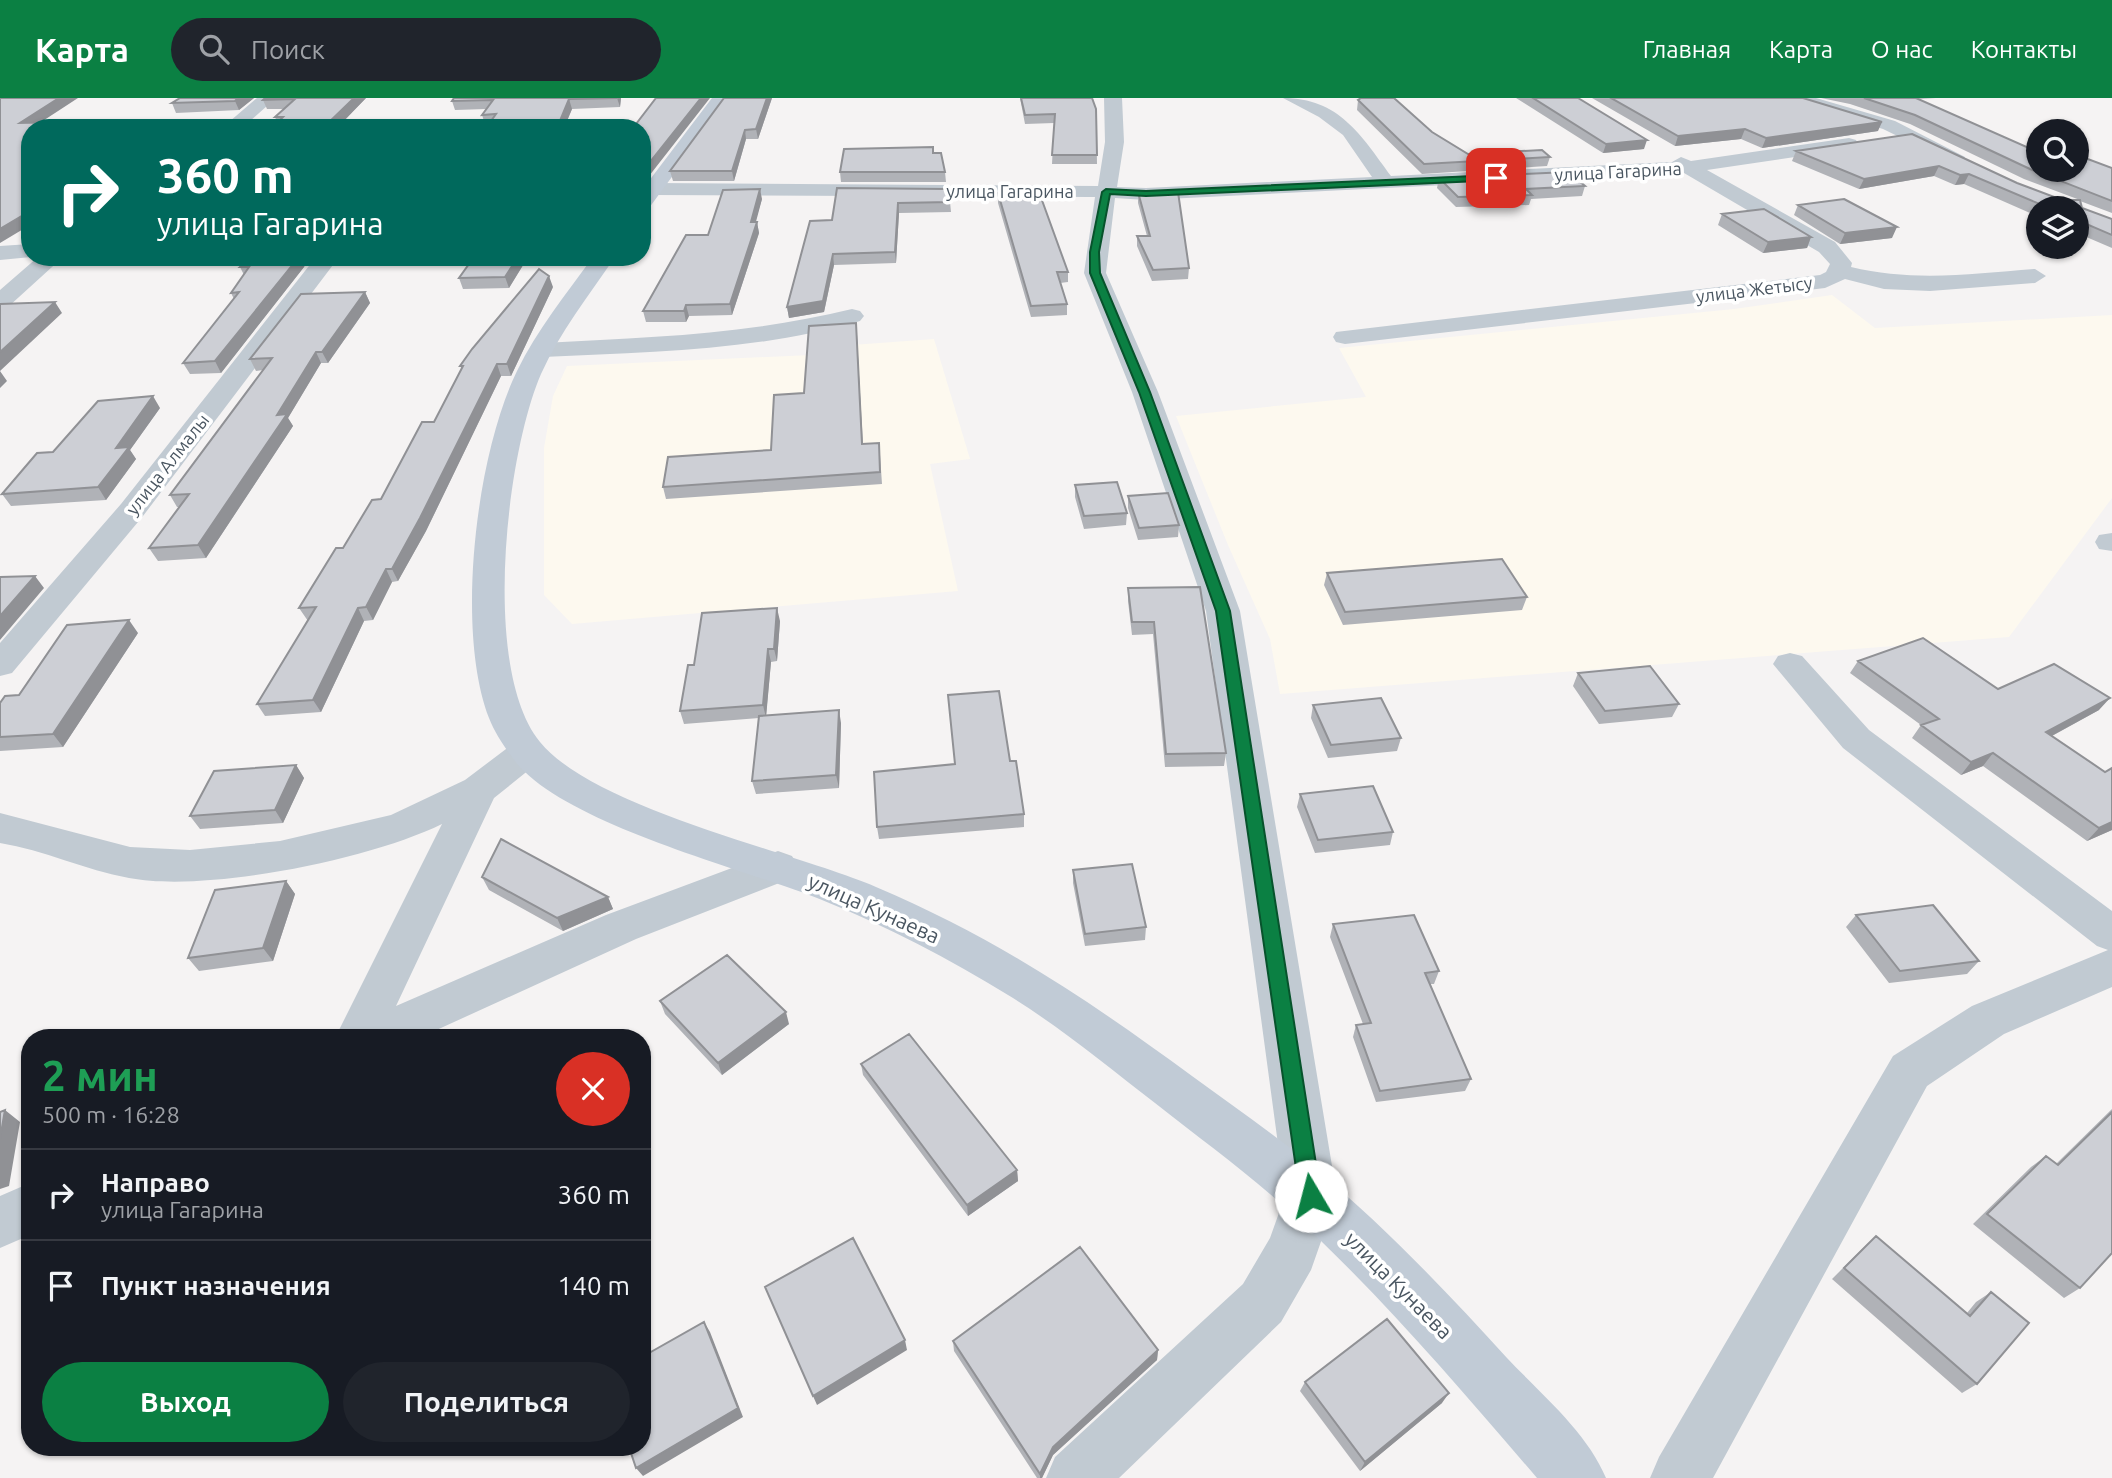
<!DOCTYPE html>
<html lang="ru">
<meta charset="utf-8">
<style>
:root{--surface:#171b24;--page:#20242c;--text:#f1f3f6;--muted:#9ea1a6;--line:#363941;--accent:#0b8043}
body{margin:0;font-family:Ubuntu,sans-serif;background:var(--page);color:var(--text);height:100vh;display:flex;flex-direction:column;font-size:26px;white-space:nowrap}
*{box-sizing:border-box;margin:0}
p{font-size:23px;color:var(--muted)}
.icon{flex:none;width:38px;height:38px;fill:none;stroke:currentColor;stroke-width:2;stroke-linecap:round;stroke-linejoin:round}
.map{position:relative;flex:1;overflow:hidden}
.panel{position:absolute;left:21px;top:931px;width:630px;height:427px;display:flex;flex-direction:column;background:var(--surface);border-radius:28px;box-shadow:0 2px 5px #0004}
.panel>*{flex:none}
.banner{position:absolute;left:21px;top:21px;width:630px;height:147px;border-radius:28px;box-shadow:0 2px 5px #0004;background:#00695c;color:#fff;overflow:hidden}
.buttons{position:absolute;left:2026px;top:21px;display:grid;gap:14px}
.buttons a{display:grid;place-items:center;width:63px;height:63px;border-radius:50%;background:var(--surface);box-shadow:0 2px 5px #0004;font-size:35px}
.pin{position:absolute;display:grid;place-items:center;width:60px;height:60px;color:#fff;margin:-30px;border-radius:14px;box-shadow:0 4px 10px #0006}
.me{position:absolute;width:77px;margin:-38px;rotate:352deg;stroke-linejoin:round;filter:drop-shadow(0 0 5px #0008)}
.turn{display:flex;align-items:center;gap:24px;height:147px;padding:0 21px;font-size:32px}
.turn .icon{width:91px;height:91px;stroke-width:2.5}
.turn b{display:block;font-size:49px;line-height:60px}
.round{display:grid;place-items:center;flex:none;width:74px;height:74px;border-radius:37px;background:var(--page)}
.head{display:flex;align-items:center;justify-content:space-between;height:119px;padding:0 21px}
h1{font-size:42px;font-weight:700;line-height:52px;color:#1e9e55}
.cta{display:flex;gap:14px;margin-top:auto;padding:14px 21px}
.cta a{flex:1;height:80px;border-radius:42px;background:var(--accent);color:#fff;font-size:28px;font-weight:700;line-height:80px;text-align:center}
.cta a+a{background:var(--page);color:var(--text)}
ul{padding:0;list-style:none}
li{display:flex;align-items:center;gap:21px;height:91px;padding:0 21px;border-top:2px solid var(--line)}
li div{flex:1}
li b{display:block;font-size:26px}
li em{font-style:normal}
header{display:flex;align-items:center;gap:42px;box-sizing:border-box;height:98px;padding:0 35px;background:var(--accent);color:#fff}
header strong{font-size:33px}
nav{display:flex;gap:38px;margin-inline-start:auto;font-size:24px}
.search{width:490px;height:63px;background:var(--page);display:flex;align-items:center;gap:18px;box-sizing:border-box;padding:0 24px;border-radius:38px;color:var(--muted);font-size:26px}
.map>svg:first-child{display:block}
.commercial{fill:#fdf9ef}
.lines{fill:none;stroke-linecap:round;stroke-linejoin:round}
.minor{fill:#c1cad2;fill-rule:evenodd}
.secondary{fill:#c1cbd6;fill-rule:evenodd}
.wall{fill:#b0b2b7}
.shaded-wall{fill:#909195}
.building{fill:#cdcfd5;stroke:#909195;stroke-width:2}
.route{fill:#0b8043;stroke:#07532c;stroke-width:2}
.labels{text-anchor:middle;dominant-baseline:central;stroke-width:7;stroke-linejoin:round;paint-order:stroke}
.far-street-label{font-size:18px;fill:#4a5661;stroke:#fff}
.street-label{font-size:21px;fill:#4a5661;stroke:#fff}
</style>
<header>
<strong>Карта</strong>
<div class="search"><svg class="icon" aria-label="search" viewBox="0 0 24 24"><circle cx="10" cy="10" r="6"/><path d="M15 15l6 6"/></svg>Поиск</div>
<nav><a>Главная</a><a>Карта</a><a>О нас</a><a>Контакты</a></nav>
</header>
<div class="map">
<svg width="2112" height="1380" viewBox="0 0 2112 1380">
<rect width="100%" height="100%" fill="#f5f3f3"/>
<!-- commercial -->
<path class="commercial" d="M1832,197l43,33 237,-13v183l-103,139 -729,57 -10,-55 -42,-94 -52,-129 190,-19 -27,-49 395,-39z
M934,241l36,120 -40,5 28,127 -386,33 -28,-29v-147l9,-52 14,-30 288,-13 -3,-8z"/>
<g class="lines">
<!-- minor -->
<path class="minor" d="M257,0h19l-34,30h-20z
M1104,0h18l2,44 -7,45 29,1 226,-11 -29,-42 -24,-18 -36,-19c56,0 78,37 108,78l281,-14 9,-5 10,4 158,-23 7,2 2,4 -2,4 -149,22 128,72 17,21 -1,4c61,15 122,7 184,2l11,7 -11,7 -105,8 -46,-2 -39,-10 -20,9 -480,56 -9,-2 -3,-5 3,-5 484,-57 6,-3 4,-8 -11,-12 -135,-79 -538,27 -31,-2 -9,75 52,119 82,219 97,585 -26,74 -30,52 -162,156h-73l9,-21 188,-173 27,-46 15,-42 -79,-585 -74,-219 -48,-119 11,-76 -442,-2 -10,-6 10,-6 445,3 7,-44z
M1788,0h28l79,23 70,36 -2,4h-14l-66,-32 -92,-27z
M30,146l1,13 -31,3v-14z
M38,159h25l-55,50 -8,2v-19z
M316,159h23l-196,259 -131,157 -12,3v-33l121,-139z
M852,211l8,2 4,5 -4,5c-104,30 -209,31 -317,36l-9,-2 -3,-5 3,-5 9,-2c109,-6 202,-8 309,-34z
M2112,435v18l-13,-2 -4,-7 4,-7z
M1790,555l12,3 67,74 243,181v76l-108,47 -77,52 -214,392h-63l9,-21 234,-401 79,-50 136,-56 -11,-4 -254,-198 -70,-84 5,-8z
M527,641l13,4 6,9 -6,9 -46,37 -98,208 210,-91 158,-59 14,-5 14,5 6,11 -6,11 -156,61 -217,99h-84l107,-214c-71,35 -235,69 -313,54 -44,-8 -85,-28 -129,-35v-30l130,34 60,3 90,-9 111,-26 74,-35 49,-37z
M30,1085v52l-30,13v-52z"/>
<!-- secondary -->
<path class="secondary" d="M712,0h18l-81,110 -7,2v-20z
M593,159h22c-26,38 -55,75 -74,117 -35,81 -60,296 -1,368 55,67 251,109 336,145 120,51 211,112 316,189 42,31 85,60 125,94 68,57 130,122 190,188 34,36 80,74 99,120h-69c-79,-92 -158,-185 -248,-267 -42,-39 -89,-72 -134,-108 -48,-37 -95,-76 -147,-108 -58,-36 -122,-69 -186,-95 -76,-31 -265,-77 -310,-143 -9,-12 -18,-26 -23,-39 -34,-88 -13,-263 28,-347 20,-41 49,-77 76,-114z"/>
</g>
<!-- wall -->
<path class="wall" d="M254,0l-15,12 -63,3 -4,-10z
M366,0l-29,30h-65l5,-6 -2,-5 9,-8h-17l-4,-9z
M454,0h167l-1,9 -48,2 -8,19h-78l3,-4h-4l-3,-9 4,-6 -31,1 -3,-9z
M724,0h48l-14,41h-12l-12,42h-61l-3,-10z
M1020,0h72l4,11 1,55h-45l2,-41 -29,1z
M1516,0h62l66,51 -41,4z
M1592,0h211l75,33 -116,17 -21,-9 -66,7z
M1821,0h115l-18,1 113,50 81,19v45l-32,-12 2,7 30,11v29l-35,-15v-25h-38v9l-75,-33 -9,1 -21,-9 -75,13 -67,-28 4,-10 116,-17 105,49 45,17h18l-56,-21 -114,-55 -60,-20z
M1358,2l74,32 36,22 82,3 -3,9 -125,8 -65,-64z
M933,55l12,19 1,10h-105l-1,-10z
M1439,80l146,8 -3,10 -51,3 -2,6 -73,2 -19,-19z
M837,90l113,14 1,10 -52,1 -3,50 -62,2 -10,47 -35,6 -2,-11 45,-87z
M1138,94l51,76 -1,11 -36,2 -15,-35v-10h10l-9,-33z
M998,95l70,79v10l-8,1 7,21v11l-36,2 -33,-114z
M762,101l-7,23h2l2,11 -27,82 -43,1 -3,6h-40l-3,-11 65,-76z
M1798,107l94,33 -52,6 -46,-29z
M1722,116l89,23 -4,11 -44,5 -45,-28z
M415,159h113l-19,31 -46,1 -4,-11 9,-13 -49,1z
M240,169h64l-83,106 -31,1 -7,-11 51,-64 -3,-6 13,-18z
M553,189l-42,89h-10l-75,155 -28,50 -6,1 -19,38 -9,1 -43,91 -56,4 -8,-12 51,-83 -9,-13 44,-60 38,-49 53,-77 28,-53 -2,-3z
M365,194l5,11 -42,60h-7l-33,55 5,8 -87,132 -48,3 -9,-13 30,-41h-2l-7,-12 93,-125 -7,1 -6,-12z
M856,225l7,121 17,11 2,29 -216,15 -3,-12 108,-37 33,-57z
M160,310l-30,42 6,9 -30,41 -95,6 -9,-12 51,-42z
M1075,387l52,28 -1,12 -42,4 -9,-32z
M1128,398l51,29 -1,12 -40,3 -10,-32z
M1327,475l200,24 -5,13 -179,15 -19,-40z
M1200,489l26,166 -2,13 -59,1 -12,-133 -21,1 -4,-34v-13z
M780,523l-3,40 -6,1 -5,53 75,8 -2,65 -83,6 -4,-13 7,-63 -75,6 -4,-13z
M138,535l-75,114 -63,4v-48l19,-8z
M1858,563l241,49 -47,26 53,36 7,-4v62l-25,11 -104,-75 -22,9 -49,-37 9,-13 -71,-52z
M1578,575l101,31 -7,13 -73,7 -26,-38z
M1313,607l88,33 -4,13 -69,7 -17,-40z
M1010,663l14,53v13l-145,12 -2,-12z
M296,667l8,13 -21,45 -83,6 -10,-13z
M1300,696l93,38 -3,13 -75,8 -18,-46z
M1073,772l73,57 -1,13 -60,6 -12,-63z
M482,779l126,20 5,12 -50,22 -74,-41z
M286,783l9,13 -22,67 -74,10 -11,-13z
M1856,817l123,46 -12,13 -78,9 -43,-56z
M1333,826l106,47 -5,13h-5l42,95 -6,12 -89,11 -23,-65 3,-12 7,-1 -33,-87z
M660,903l129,23 -67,51 -57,-61z
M861,966l156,106 1,11 -50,35 -105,-141z
M2112,1011v144l-32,35 -16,10 -91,-74 58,-57 15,-11 10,8z
M1876,1138l91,77 9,-11 15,-10 -14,92 -15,9 -130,-114 32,-32z
M953,1243l205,9 -1,10 -104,95 -11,23h-5l-83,-127z
M1305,1284l137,21 -82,68 -60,-80z"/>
<!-- shaded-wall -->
<path class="shaded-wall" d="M59,0h19l-46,30 -12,-5z
M238,0h16l-15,12 -4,-9z
M354,0h12l-29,30h-14z
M617,0h4l-1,9z
M701,0h9l-68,87v-13z
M767,0h5l-14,41 -2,-10z
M569,1l3,10 -8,19h-7z
M169,22l4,8h-13z
M1882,24l-4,9 -116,17 4,-10z
M1745,31l-4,10 -66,7 3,-10z
M745,32l1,9 -12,42 -2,-10z
M1647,42l-3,9 -41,4 3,-9z
M1939,68l-5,10 -75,13 5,-10z
M1969,76l-5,10 -9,1 5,-10z
M760,91l2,10 -9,34 -2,-11z
M898,105l1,10 -3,50 -1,-11z
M30,113v14l-30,18v-14z
M757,124l2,11 -27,82 -2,-11z
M1897,129l-5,11 -52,6 5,-11z
M1811,139l-4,11 -44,5 5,-11z
M833,156l1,11 -10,47 -35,6 -2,-11z
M299,159h12l-7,10 -83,106 -6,-12z
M518,159h10l-19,31 -4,-11z
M549,178l4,11 -42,89 -4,-12z
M365,194l5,11 -42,60 -6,-11z
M55,204l7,11 -62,58 7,10 -7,7v-36z
M686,207l3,11 -3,6 -2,-11z
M856,225l1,12 6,121 -1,-12z
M316,254l5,11 -33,55 5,8 -87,132 -8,-13z
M497,266l4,12 -75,155 -28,50 -6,-12z
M153,298l7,12 -30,42 6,9 -30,41 -8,-13 18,-39z
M386,471l6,13 -19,38 -7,-13z
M35,478l9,12 -44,52v-24z
M358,510l6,13 -43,91 -8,-12z
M777,510l3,13 -3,40 -3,-12z
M129,522l9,13 -75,114 -10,-13z
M768,551l3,13 -5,56 -3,-13z
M2110,600l-11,12 -64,35 11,-13z
M839,612l2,13 -2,65 -3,-13z
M1993,655l-10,13 -22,9 10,-13z
M296,667l8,13 -21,45 -8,-13z
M2112,724v8l-25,11 12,-13z
M286,783l9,13 -22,67 -10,-13z
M608,799l5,12 -50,22 -6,-13z
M786,914l3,12 -67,51 -4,-12z
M5,1012l15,12 -11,64 -9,3v-50z
M1017,1072l1,11 -50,35 -1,-11z
M704,1224l6,10 33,85 -100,59 -7,-8z
M905,1242l2,10 -90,55 -4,-9z
M1158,1252l-1,10 -104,95 -11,23h-2v-4l13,-27z
M1449,1295l-7,10 -82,68 5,-9z"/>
<!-- building -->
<path class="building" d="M0,0h59l-39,25 149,-3 -9,8h-130v83l-30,18z
M180,0h58l-3,3 -63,2z
M265,0h89l-31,30h-51l11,-11h-8l20,-18 -32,1z
M454,0h163l-48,1 -12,29h-71l10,-14 -14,1 11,-15 -41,1z
M656,0h45l-59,74v-44h-9z
M724,0h43l-11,31 -11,1 -13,41h-62z
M1021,0h71l4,11 1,46h-45l3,-41 -30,1z
M1361,0h33l38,34 36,22 74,-4 8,7 -126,7 -66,-64z
M1533,0h45l69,42 -41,4z
M1611,0h192l79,24 -116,16 -21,-9 -67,7z
M1864,0h52l115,51 8,-1v22h38v-15l35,13v33l-82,-32 -115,-54z
M1912,36l105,49 45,17h18l2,8 30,11v16l-35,-15v-12h-28l-80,-34 -9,1 -21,-9 -75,13 -68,-28z
M933,49v6h8l4,19h-105l4,-23z
M1568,74l17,14 -59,3 6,6 -74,2 -19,-19z
M837,90l111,1 2,13 -52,1 -3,49 -62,2 -10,47 -36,6 23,-86 22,-1z
M760,91l-9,33h6l-27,82 -44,1 -2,6h-41l43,-76h22l15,-45z
M1039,94l29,80h-11l10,32 -36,2 -33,-113z
M1138,94h40l11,76 -36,2 -16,-34h13z
M1844,101l53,28 -52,6 -47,-28z
M1764,111l47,28 -43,5 -46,-28z
M251,159h48l-84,104 -32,2 56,-71 -8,1 18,-26h-9z
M474,159h44l-13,20 -46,1z
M539,171l10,7 -42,88h-10l-77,154 -28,51h-6l-20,38 -8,1 -45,92 -56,4 59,-97 -17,1 37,-60h7l29,-48 9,-1 41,-77h12l29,-56h-3l12,-17z
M365,194l-43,60h-6l-39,63 10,-1 -89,131 -49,3 40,-54 -19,1 102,-137 -22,1 51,-65z
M55,204l-55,50v-48z
M856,225l6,121 17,-1 1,29 -217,15 5,-30 103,-7 3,-55 30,-2 5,-67z
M153,298l-37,52 13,-1 -31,40 -96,7 35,-41 16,-1 45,-51z
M1117,384l10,31 -43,3 -9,-31z
M1168,395l11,32 -40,3 -11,-32z
M1502,461l25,38 -182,15 -18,-39z
M35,478l-35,40v-39z
M1200,489l26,166 -60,1 -12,-132h-22l-4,-34z
M777,510l-3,41h-6l-5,56 -83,6 8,-46h6l8,-52z
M129,522l-76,114 -53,3v-34l5,-7 14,-1 48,-70z
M1923,540l75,51 56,-25 56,34 -64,34 59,40 7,-4v54l-13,6 -106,-75 -22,9 -50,-37 18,-6 -81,-58z
M1650,568l29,38 -74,7 -27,-38z
M999,593l11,70h6l8,53 -147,13 -3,-55 81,-8 -7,-69z
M1381,600l20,40 -70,7 -18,-40z
M839,612l-3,65 -84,6 7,-65z
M296,667l-21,45 -85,6 24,-45z
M1373,688l20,46 -75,8 -18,-46z
M501,741l107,58 -51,21 -75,-41z
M1132,766l14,63 -61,7 -12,-64z
M286,783l-23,67 -75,10 27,-68z
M1933,807l46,56 -79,10 -44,-56z
M1414,817l25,56 -14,2 46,106 -91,12 -24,-66 15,-2 -38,-99z
M727,857l59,57 -68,51 -58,-62z
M909,936l108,136 -50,35 -106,-141z
M5,1012l-5,29v-27z
M2112,1014v141l-32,35 -93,-74 59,-58 12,9z
M1876,1138l94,80 21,-24 38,31 -52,61 -133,-116z
M853,1140l52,102 -92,56 -48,-109z
M1080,1149l78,103 -105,97 -13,27 -87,-133z
M1387,1221l62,74 -84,69 -60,-80z
M704,1224l34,86 -102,60 -7,-21h13v-90z"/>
<!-- route -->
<path class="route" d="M1496,77l3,5 -353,16 -36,-2 -11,58 1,21 50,119 80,219 91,585 -3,7 -7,3 -8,-3 -3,-7 -84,-585 -77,-219 -49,-119v-21l12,-60 4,-3 40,2z"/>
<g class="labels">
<!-- far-street labels -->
<g class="far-street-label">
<text transform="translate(1618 73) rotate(-3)">улица Гагарина</text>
<text x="1010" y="93">улица Гагарина</text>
<text transform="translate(1754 191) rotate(-7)">улица Жетысу</text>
<text transform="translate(167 366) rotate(-52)">улица Алмалы</text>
</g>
<!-- street labels -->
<g class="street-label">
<text transform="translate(874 810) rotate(24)">улица Кунаева</text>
<text transform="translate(1399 1187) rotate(45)">улица Кунаева</text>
</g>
</g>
</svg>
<div class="buttons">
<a><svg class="icon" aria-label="search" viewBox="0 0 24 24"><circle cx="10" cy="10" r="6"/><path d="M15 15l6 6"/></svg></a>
<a><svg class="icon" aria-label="layers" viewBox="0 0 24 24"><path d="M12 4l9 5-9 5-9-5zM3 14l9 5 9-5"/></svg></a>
</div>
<div class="pin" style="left:1496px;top:80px;background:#d93025"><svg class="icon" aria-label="arrive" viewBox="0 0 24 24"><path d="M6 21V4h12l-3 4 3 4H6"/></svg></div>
<svg class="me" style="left:1311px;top:1098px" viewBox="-20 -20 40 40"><circle r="19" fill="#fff"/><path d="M0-13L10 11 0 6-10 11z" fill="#0b8043"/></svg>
<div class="banner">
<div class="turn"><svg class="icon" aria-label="right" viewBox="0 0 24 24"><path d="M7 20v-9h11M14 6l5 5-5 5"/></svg><div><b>360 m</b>улица Гагарина</div></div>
</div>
<section class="panel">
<div class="head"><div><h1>2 мин</h1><p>500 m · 16:28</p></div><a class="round" style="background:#d93025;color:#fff"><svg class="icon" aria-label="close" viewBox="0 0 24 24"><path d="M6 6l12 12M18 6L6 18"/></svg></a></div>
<ul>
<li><svg class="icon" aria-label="right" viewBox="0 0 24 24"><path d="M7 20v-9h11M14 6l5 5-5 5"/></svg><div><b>Направо</b><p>улица Гагарина</p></div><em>360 m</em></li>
<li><svg class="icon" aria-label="arrive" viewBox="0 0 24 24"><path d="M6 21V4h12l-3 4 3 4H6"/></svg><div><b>Пункт назначения</b></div><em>140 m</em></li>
</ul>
<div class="cta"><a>Выход</a><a>Поделиться</a></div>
</section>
</div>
